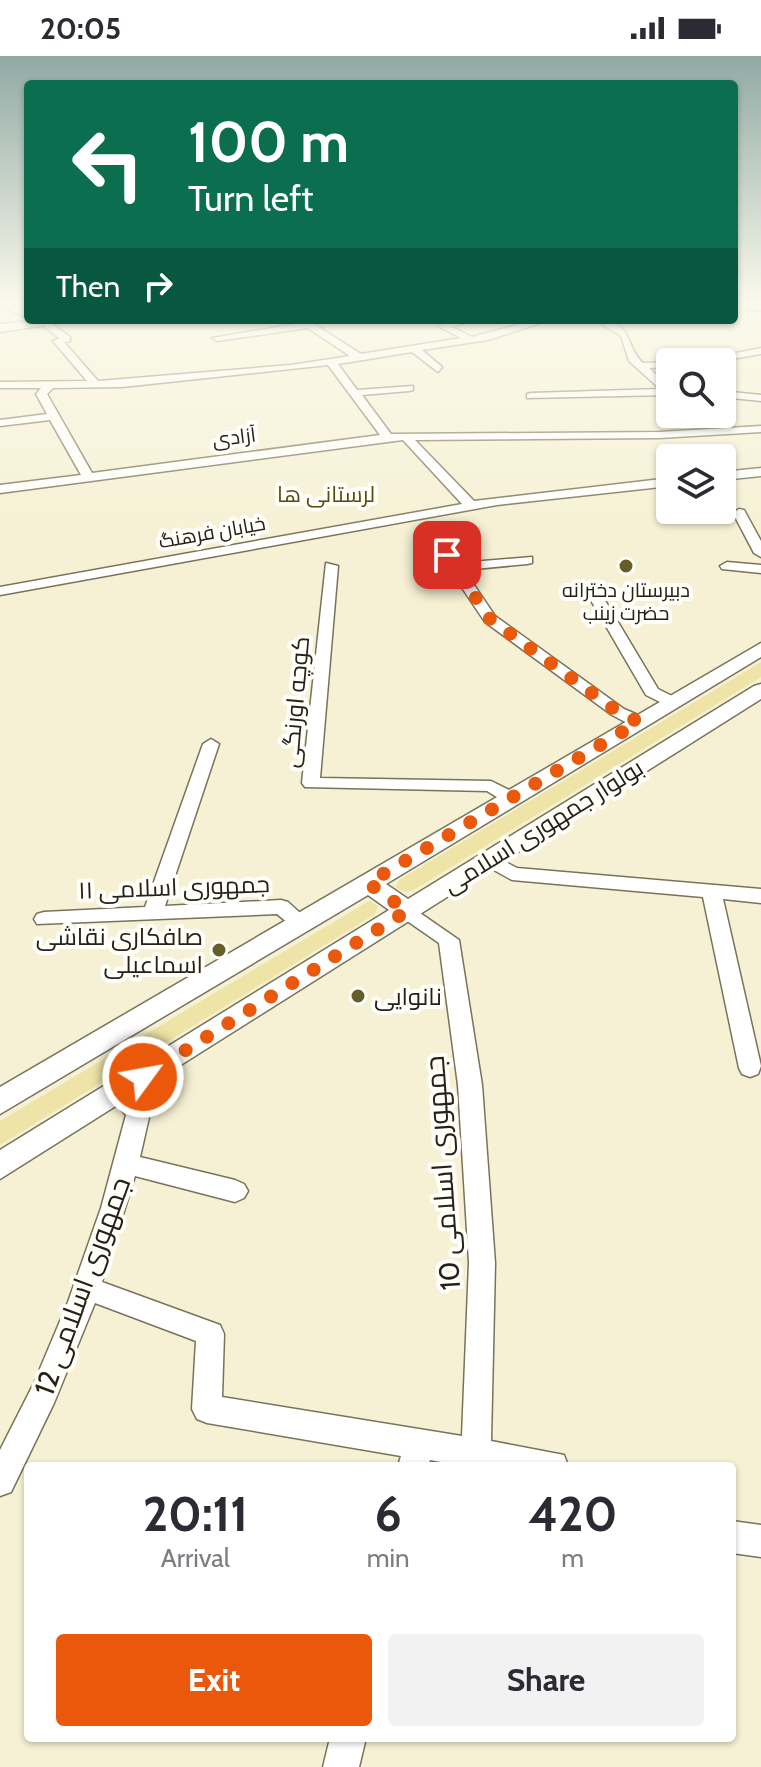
<!DOCTYPE html>
<meta charset="utf-8">
<style>
:root{--surface:#fff;--page:#f2f2f3;--text:#2b2b33;--muted:#7c7c81;--accent:#ea580c}
body{margin:0;font-family:Cabin,Cairo,sans-serif;background:var(--page);color:var(--text);height:100vh;display:flex;flex-direction:column;font-size:30px;white-space:nowrap}
*{box-sizing:border-box;margin:0}
p{font-size:26px;color:var(--muted)}
.icon{flex:none;width:44px;height:44px;fill:none;stroke:currentColor;stroke-width:2;stroke-linecap:round;stroke-linejoin:round}
.map{position:relative;flex:1;overflow:hidden}
.panel{position:absolute;left:24px;top:1406px;width:712px;height:280px;display:flex;flex-direction:column;background:var(--surface);border-radius:8px;box-shadow:0 2px 6px #0004}
.panel>*{flex:none}
.guide{position:absolute;left:24px;top:24px;width:714px;height:244px;border-radius:8px;box-shadow:0 2px 6px #0004;background:#0b6e4f;color:#fff;overflow:hidden}
.tools{position:absolute;left:656px;top:292px;display:grid;gap:16px}
.tools a{display:grid;place-items:center;width:80px;height:80px;border-radius:8px;background:var(--surface);box-shadow:0 2px 6px #0004;font-size:40px}
.pin{position:absolute;display:grid;place-items:center;width:68px;height:68px;color:#fff;margin:-34px;border-radius:16px;box-shadow:0 4px 12px #0006}
.me{position:absolute;width:88px;margin:-44px;rotate:58deg;stroke-linejoin:round;filter:drop-shadow(0 0 6px #0008)}
.turn{display:flex;align-items:center;gap:28px;height:168px;padding:0 32px;font-size:36px}
.turn .icon{width:104px;height:104px;stroke-width:2.5}
.turn b{display:block;font-size:56px;line-height:68px}
.then{display:flex;align-items:center;height:76px;padding:0 32px;background:#0003;gap:16px;font-size:30px}
.eta{display:flex;justify-content:space-evenly;align-items:center;height:136px;text-align:center}
.eta b{font-size:48px;font-weight:700;line-height:56px}
.primary-button{display:flex;gap:16px;margin-top:auto;padding:16px 32px}
.primary-button a{flex:1;height:92px;border-radius:8px;background:var(--accent);color:#fff;font-size:32px;font-weight:700;line-height:92px;text-align:center}
.primary-button a+a{background:var(--page);color:var(--text)}
.status{display:flex;justify-content:space-between;align-items:center;height:56px;padding:0 40px;background:var(--surface);direction:ltr}
.status svg{height:22px;fill:currentColor}
.map>svg:first-child{display:block}
.green{fill:#efe4a7}
.lines{fill:none;stroke-linecap:round;stroke-linejoin:round}
.minor-casing{stroke:#787359;stroke-width:3}
.major-casing{stroke:#787359;stroke-width:3}
.minor{fill:#fff;fill-rule:evenodd}
.major{fill:#fff;fill-rule:evenodd}
.route{stroke:#ea580c;stroke-width:14;stroke-dasharray:0 25.2}
.poi-dot{fill:#675d29;stroke:#fffef8;stroke-width:3}
.labels{text-anchor:middle;dominant-baseline:central;stroke-width:8;stroke-linejoin:round;paint-order:stroke}
.far-street-label{font-size:20px;fill:#242218;stroke:#fffef8}
.far-poi-label{font-size:20px;fill:#242218;stroke:#fffef8}
.far-neighbourhood-label{font-size:22px;fill:#564b0a;stroke:#fffef8}
.street-label{font-size:24px;fill:#242218;stroke:#fffef8}
.poi-label{font-size:24px;fill:#242218;stroke:#fffef8;text-anchor:end}
.near-street-label{font-size:28px;fill:#242218;stroke:#fffef8}
</style>
<div class="status"><b>20:05</b><svg viewBox="0 0 49 12"><path d="M0 12V9h3v3zM5 12V6h3v6zM10 12V3h3v9zM15 12V0h3v12zM26 1h20v11H26zM47 4h2v5h-2z"/></svg></div>
<div class="map">
<svg width="761" height="1711" viewBox="0 0 761 1711">
<rect width="100%" height="100%" fill="#f6f1d4"/>
<!-- green -->
<path class="green" d="M761,606v15l-347,213 -8,2 -10,-4 3,-8z
M369,845l9,5 -3,8 -375,231v-24z"/>
<g class="lines">
<defs>
<path id="minor" d="M0,245l28,11v6l-28,-12z
M734,246l27,3v6l-27,-3z
M36,264h11l23,17v4l-6,1 34,39 193,-16 59,-9 -42,-28 -91,13 -5,-3 89,-15 -4,-3h11l53,34 100,-16 -23,-12 18,-6h16l-20,7 20,10 63,-17h15l-62,20 -66,10 20,17 -4,5 -26,-20 -74,12 19,26 56,-4v4l-4,1 -47,4 29,39 268,-2 102,-6v6l-102,6 -244,2 59,61 196,-23v8l-173,19 -497,90v-8l462,-83 -59,-64 -403,53v-8l81,-10 -31,-55 -50,6v-6l47,-6 -11,-20 5,-6h-41v-6l87,-1 -34,-40 6,-3zM328,309l52,70 -288,38 -45,-79 6,-6 69,-1z
M595,264c40,0 29,26 48,43l31,-1h-4v5l-21,1 21,19v8l-143,3v-4l4,-1 129,-4 -31,-28 -8,-25z
M761,292v6l-47,8h-23z
M722,335l39,4v6l-39,-4z
M761,412v8l-39,4v-8z
M739,453l5,1 17,31v16l-7,-4 -21,-40z
M447,495l12,12 73,-6v6l-5,1 -63,6 31,46 129,93 21,9v8h-12l-21,-11 -127,-93 -45,-67z
M727,506l34,3v8l-39,-4 -2,-3z
M326,507l12,3 -18,212 171,3 26,13 3,4 -3,4h-12l-18,-11 -182,-4 -3,-4z
M596,537l7,4 55,92 20,10v6h-12l-20,-10 -57,-98z
M211,683l8,5 -54,162 116,-6 7,2 23,21 -3,5h-14l-17,-14 -240,10 -3,-5 3,-5 7,-2 101,-5 58,-163z
M490,798l27,14 244,21v14l-38,-4 38,167 -3,8 -8,3 -8,-3 -3,-6 -36,-171 -191,-17 -29,-16 -3,-4 3,-4z
M407,848l52,36 23,145 13,178 -4,178 73,14 4,11h-105l-33,-6 -2,6h-30l3,-10 -194,-33 -10,-4 -5,-10 4,-68 -101,-38 -41,100 -43,89 -11,4v-46l34,-67 34,-81 33,-94 25,-93 -21,-23 4,-6c17,-6 33,12 41,27l-10,44 95,23 9,4 4,7 -4,7 -9,4 -100,-26 -33,106 118,43 4,9 -2,63 240,39 7,-173 -11,-178 -19,-142 -39,-27 -3,-5 3,-5z
M732,1465l29,4v32l-29,-4z
M330,1682h36l-7,29h-36z"/>
<path id="major" d="M41,264h41l-82,12v-8z
M761,587v14l-375,227 22,15 346,-213 7,-2v15l-761,480v-29l389,-240 -21,-15 -368,219v-27z"/>
</defs>
<!-- minor casing -->
<use href="#minor" class="minor-casing"/>
<!-- major casing -->
<use href="#major" class="major-casing"/>
<!-- minor -->
<use href="#minor" class="minor"/>
<!-- major -->
<use href="#major" class="major"/>
</g>
<!-- sky -->
<linearGradient id="sky" x2="0" y2="1"><stop stop-color="#90aaa4"/><stop offset="0.51" stop-color="#fbf9ec"/><stop offset="1" stop-color="#fbf9ec" stop-opacity="0"/></linearGradient>
<rect width="761" height="484" fill="url(#sky)"/>
<g class="lines">
<!-- route -->
<path class="route" d="M143,1021l264,-166 -39,-28 271,-161 -21,-10 -128,-93 -43,-64"/>
</g>
<!-- markers -->
<g class="poi-dot">
<circle cx="626" cy="510" r="8"/>
<circle cx="219" cy="894" r="8"/>
<circle cx="358" cy="940" r="8"/>
</g>
<g class="labels">
<!-- far-street labels -->
<g class="far-street-label">
<text transform="translate(234 381) rotate(-7)">آزادی</text>
<text transform="translate(212 476) rotate(-10)">خیابان فرهنگ</text>
</g>
<!-- far-poi labels -->
<g class="far-poi-label">
<text x="626" y="534">دبیرستان دخترانه<tspan x="626" dy="23">حضرت زینب</tspan></text>
</g>
<!-- far-neighbourhood labels -->
<g class="far-neighbourhood-label">
<text x="326" y="438">لرستانی ها</text>
</g>
<!-- street labels -->
<g class="street-label">
<text transform="translate(295 646) rotate(-85)">کوچه اورنگی</text>
<text transform="translate(543 770) rotate(-32)">بولوار جمهوری اسلامی</text>
<text transform="translate(174 831) rotate(-2)">جمهوری اسلامی ۱۱</text>
</g>
<!-- poi labels -->
<g class="poi-label">
<text x="203" y="880">صافکاری نقاشی<tspan x="203" dy="28">اسماعیلی</tspan></text>
<text x="374" y="940" text-anchor="start">نانوایی</text>
</g>
<!-- near-street labels -->
<g class="near-street-label">
<text transform="translate(442 1117) rotate(-94)">جمهوری اسلامی 10</text>
<text transform="translate(82 1230) rotate(-70)">جمهوری اسلامی 12</text>
</g>
</g>
</svg>
<div class="tools">
<a><svg class="icon" aria-label="search" viewBox="0 0 24 24"><circle cx="10" cy="10" r="6"/><path d="M15 15l6 6"/></svg></a>
<a><svg class="icon" aria-label="layers" viewBox="0 0 24 24"><path d="M12 4l9 5-9 5-9-5zM3 14l9 5 9-5"/></svg></a>
</div>
<div class="pin" style="left:447px;top:499px;background:#d93025"><svg class="icon" aria-label="arrive" viewBox="0 0 24 24"><path d="M6 21V4h12l-3 4 3 4H6"/></svg></div>
<svg class="me" style="left:143px;top:1021px" viewBox="-20 -20 40 40"><circle r="17" fill="#ea580c" stroke="#fff" stroke-width="3"/><path d="M0-11L8 9 0 5-8 9z" fill="#fff"/></svg>
<div class="guide">
<div class="turn"><svg class="icon" aria-label="left" viewBox="0 0 24 24"><path d="M17 20v-9H6M10 6l-5 5 5 5"/></svg><div><b>100 m</b>Turn left</div></div>
<div class="then">Then<svg class="icon" aria-label="right" viewBox="0 0 24 24"><path d="M7 20v-9h11M14 6l5 5-5 5"/></svg></div>
</div>
<section class="panel">
<div class="eta">
<div><b>20:11</b><p>Arrival</p></div>
<div><b>6</b><p>min</p></div>
<div><b>420</b><p>m</p></div>
</div>
<div class="primary-button"><a>Exit</a><a>Share</a></div>
</section>
</div>
